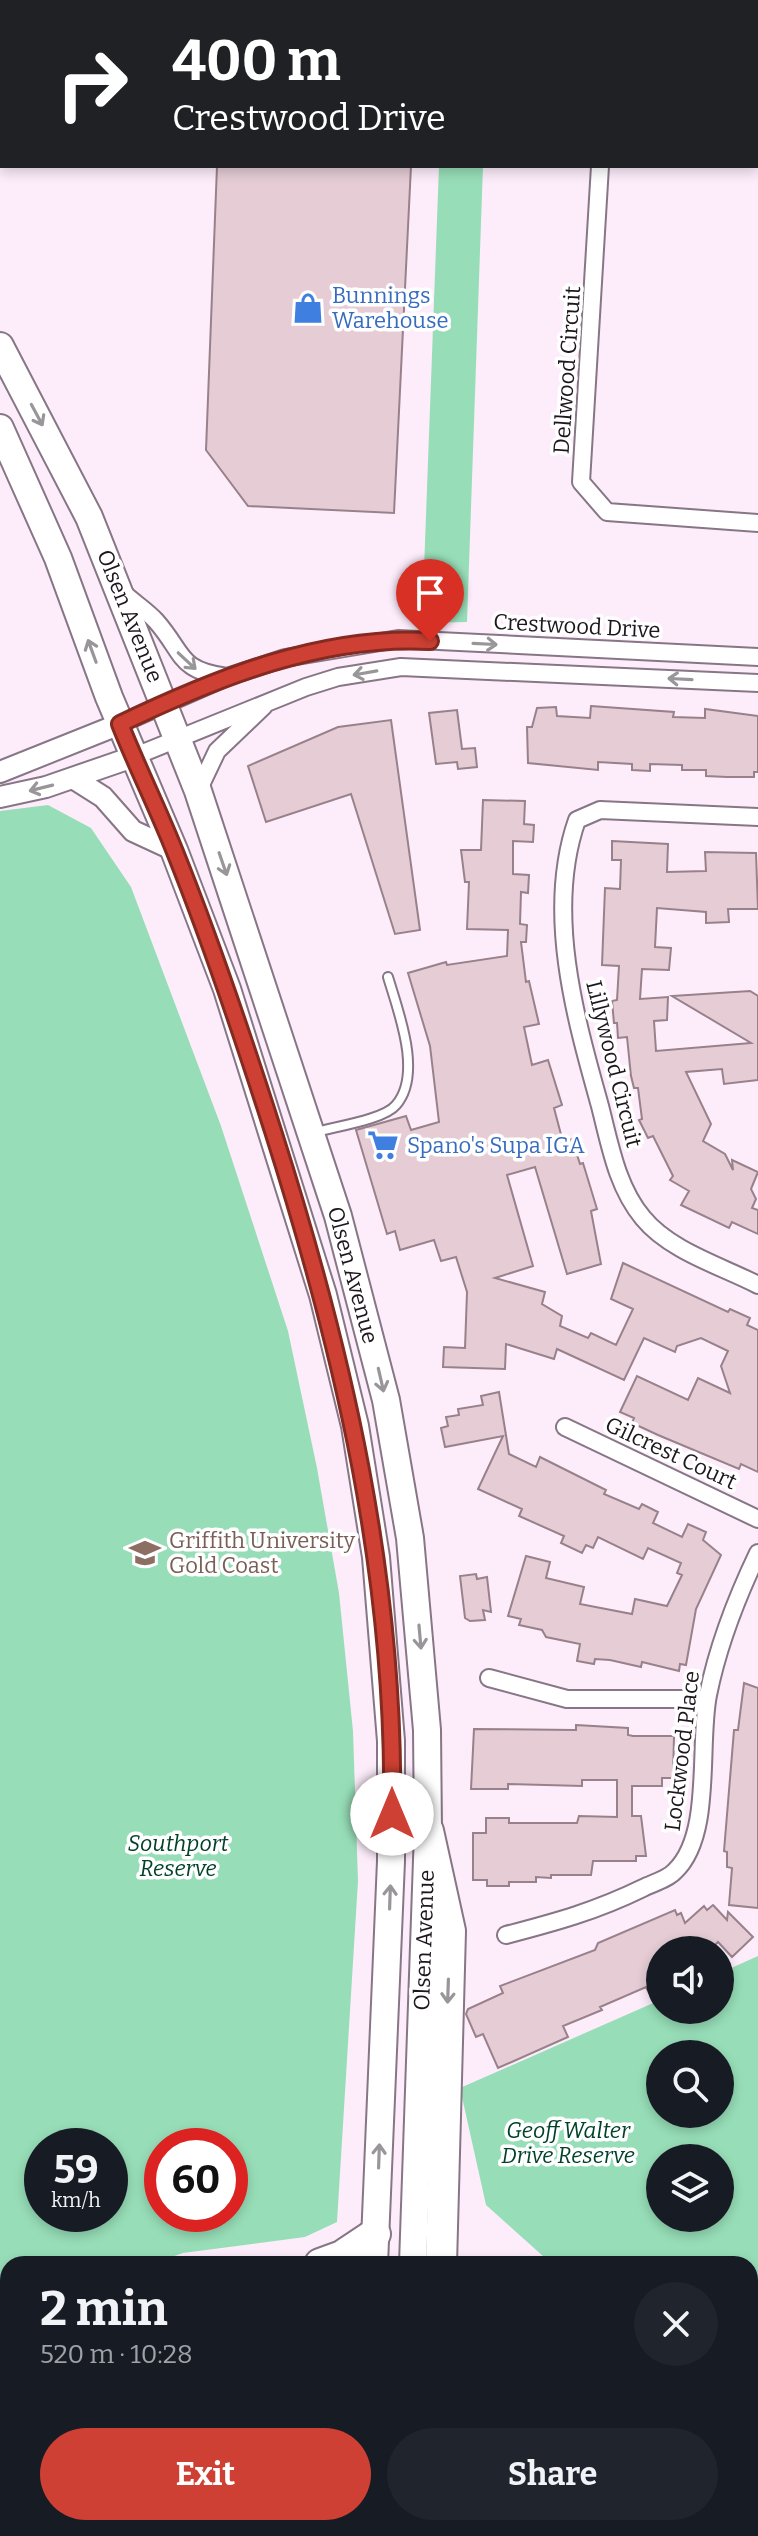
<!DOCTYPE html>
<meta charset="utf-8">
<style>
:root{--surface:#171b24;--page:#20242c;--text:#f1f3f6;--muted:#9ea1a6;--accent:#cd4033}
body{margin:0;font-family:Bitter,serif;background:var(--page);color:var(--text);height:100vh;display:flex;flex-direction:column;font-size:30px;white-space:nowrap}
*{box-sizing:border-box;margin:0}
p{font-size:26px;color:var(--muted)}
.icon{flex:none;width:44px;height:44px;fill:none;stroke:currentColor;stroke-width:2;stroke-linecap:round;stroke-linejoin:round}
.map{position:relative;flex:1;overflow:hidden}
.details{position:absolute;left:0px;top:2256px;width:758px;height:280px;display:flex;flex-direction:column;background:var(--surface);border-radius:24px 24px 0 0;box-shadow:0 4px 12px #0003}
.details>*{flex:none}
.hud{position:absolute;left:0px;top:0px;width:758px;height:168px;box-shadow:0 4px 12px #0003;background:#202124;color:#fff;overflow:hidden}
.controls{position:absolute;left:646px;top:1936px;display:grid;gap:16px}
.controls a{display:grid;place-items:center;width:88px;height:88px;border-radius:50%;background:var(--surface);box-shadow:0 4px 12px #0003;font-size:40px}
.speed{position:absolute;left:24px;top:2128px;display:flex;gap:16px;font-size:40px;font-weight:700;text-align:center}
.speed>*{display:grid;place-content:center;width:104px;height:104px;border-radius:50%;background:var(--surface);box-shadow:0 4px 12px #0003;line-height:1}
.speed small{font-size:20px;font-weight:400}
.speed .limit{border:12px solid #d22;background:#fff;color:#111}
.pin{position:absolute;display:grid;place-items:center;width:68px;height:68px;color:#fff;margin:-82px -34px;border-radius:50% 50% 50% 0;rotate:-45deg;box-shadow:0 0 8px #0007}
.pin .icon{rotate:45deg}
.me{position:absolute;width:88px;margin:-44px;rotate:0deg;stroke-linejoin:round;filter:drop-shadow(0 0 6px #0008)}
.turn{display:flex;align-items:center;gap:28px;height:168px;padding:0 40px;font-size:36px}
.turn .icon{width:104px;height:104px;stroke-width:2.5}
.turn b{display:block;font-size:56px;line-height:68px}
.round{display:grid;place-items:center;flex:none;width:84px;height:84px;border-radius:42px;background:var(--page)}
.head{display:flex;align-items:center;justify-content:space-between;height:136px;padding:0 40px}
h1{font-size:48px;font-weight:700;line-height:60px}
.cta{display:flex;gap:16px;margin-top:auto;padding:16px 40px}
.cta a{flex:1;height:92px;border-radius:48px;background:var(--accent);color:#fff;font-size:32px;font-weight:700;line-height:92px;text-align:center}
.cta a+a{background:var(--page);color:var(--text)}
.map>svg:first-child{display:block}
.green{fill:#97deb8;fill-rule:evenodd}
.building{fill:#e5ccd5;stroke:#98818a;stroke-width:2}
.lines{fill:none;stroke-linecap:round;stroke-linejoin:round}
.service-casing{stroke:#877686;stroke-width:12}
.minor-casing{stroke:#877686;stroke-width:20}
.tertiary-casing{stroke:#877686;stroke-width:24}
.primary-casing{stroke:#877686;stroke-width:30}
.motorway-casing{stroke:#877686;stroke-width:34}
.service{stroke:#fff;stroke-width:8}
.minor{stroke:#fff;stroke-width:16}
.tertiary{stroke:#fff;stroke-width:20}
.primary{stroke:#fff;stroke-width:26}
.motorway{stroke:#fff;stroke-width:30}
.oneway{stroke:#999699}
.route-casing{stroke:#852a21;stroke-width:20}
.route{stroke:#cd4033;stroke-width:14}
.labels{text-anchor:middle;dominant-baseline:central;stroke-width:7;stroke-linejoin:round;paint-order:stroke}
.shop-label{font-size:22px;fill:#366cbe;stroke:#fff;text-anchor:start}
.street-label{font-size:22px;fill:#1d161c;stroke:#fff}
.education-label{font-size:22px;fill:#785e54;stroke:#fff;text-anchor:start}
.park-label{font-size:22px;font-style:italic;fill:#014229;stroke:#fff}
</style>
<div class="map">
<svg width="758" height="2536" viewBox="0 0 758 2536">
<rect width="100%" height="100%" fill="#fdedfb"/>
<!-- green -->
<path class="green" d="M439,166h44l-16,456 -45,1z
M48,805l43,23 40,59 90,239 67,205 29,137 22,125 14,138 5,150 -21,341 -32,15 -122,16 -32,11h-143v80l-8,6v-1539zM42,2146h68v68h-68zM162,2146h68v68h-68z
M758,1956v359l-8,-3v-48h-182l-24,-7 -58,-52 -26,-117 200,-88v10h60v-37zM660,2054h60v60h-60zM660,2158h60v60h-60z"/>
<!-- building -->
<path class="building" d="M217,166h194l-17,347 -146,-7 -42,-56z
M591,706l83,6 -1,5 32,1v-9l53,7v56h-4v5h-27l-21,-1v-6h-24v-5l-32,-1v7l-18,-1v-6l-34,-2v8l-70,-7 -1,-36h5l5,-19 19,-1 1,9 33,2z
M457,710l5,39 13,-1 2,19 -19,2 -1,-7 -21,2 -7,-51z
M391,720l29,210 -25,4 -44,-140 -85,28 -18,-56 90,-39z
M483,800l42,1 -1,23 10,1 -1,17 -20,-1v33l16,1 -1,18 -7,-1 -1,32 7,1 -1,17h-5l5,40 3,-1 10,43 -15,3 8,38 16,-5 14,45 -8,3 9,34 9,-3 8,25 3,-1 14,46 -6,2 10,53 -34,10 -32,-107 -28,8 26,91 -38,12 50,14 -3,12 20,12 -2,10 28,12 3,-5 25,12 17,-36 -22,-10 12,-36 105,49 2,-3 20,9 -3,7 11,5v142l-17,-8 -2,5 -81,-34 -26,-12 2,-5 -14,-6 17,-36 51,24 10,-22 32,15 -9,-27 7,-15 -27,-13 -24,8 -2,6 -31,-14 -20,42 -67,-31 -3,10 -48,-15 -1,25 -62,-2 1,-20 21,1 2,-56 -11,-35 -15,4 -7,-21 -34,10 -5,-19 -8,3 -31,-104 50,-14 5,14 28,-8 -9,-76 -22,-73 38,-11 1,3 60,-9 1,-26 -41,-1 2,-47h-4l-4,-32h20z
M612,841l56,3 -1,28 39,-1 -1,-19 51,1 2,56h-30l1,13 -23,1v-11l-49,-4 -2,39 16,1 -2,22 -27,-1 -2,30 28,-2 -1,23 -13,1 2,30 95,-8 -79,-47 78,-5 8,5v84l-34,4 -2,-15 -36,3 25,52 -8,17 22,13 8,16 -1,-10 26,12 -7,17 5,10 -4,9 6,2v24l-26,-12 -3,6 -48,-23 8,-14 -19,-11 3,-4 -20,-40 -5,2 -9,-18 3,-1 -4,-31h-4l-3,-12 -4,-39 -9,1 -1,-15h-3l-2,-22 5,-1 2,-34 -17,-1 3,-77 15,1 1,-29h-9z
M499,1392l10,62 27,13 4,-10 66,33 -2,4 35,15 3,-5 16,8 -5,11 29,14 6,-13 18,8 -3,8 18,15 -25,54 -10,56 -6,-1 -1,7 -37,-9 -1,5 -31,-7 -15,-1 -1,5 -17,-3 3,-17 -34,-7 -4,-7 -23,-5 2,-6 -13,-3 18,-60 24,6 -4,16 38,9 -4,17 52,10 3,-15 32,7 15,-31 -5,-2 4,-10 -33,-15 -5,11 -45,-22 -5,11 -7,-3 -4,8 -21,-10 3,-7 -45,-20 3,-7 -44,-20 25,-53 -58,11 -4,-19 7,-2 -2,-9 13,-2 -1,-6 25,-4 -2,-9z
M476,1574l1,5 10,-2 4,35 -8,-2 2,10 -15,1 -5,-3 -5,-42z
M744,1683l14,5v220l-29,-3 3,-37 -5,-1v-15l-3,-1 10,-121h4z
M576,1725l52,3v7l5,1h41l-1,42h-11v8h-30v30h9l5,40h-10v5h-43l-2,14h-40v3l-15,-1v5h-27v4h-22v-6h-14v-47h13v-15h23v5h68l2,-7 38,1v-37h-35v6l-74,-2v5h-37l3,-60 102,1z
M713,1905l14,15 1,-8 25,25 -21,20 -14,-15 -8,8h-50v38l-11,5 -3,-6 -46,20 2,3 -39,16 5,11 -70,31 -15,-34 -7,3 -10,-23 2,-5 35,-16 -3,-7 95,-36 3,-7 77,-33 2,5 4,-2 4,10 19,-17 3,4z"/>
<g class="lines">
<defs>
<path id="service" d="M313,1133c19,-6 71,-13 83,-28 27,-31 2,-94 -8,-128"/>
<path id="minor" d="M602,2v-2
M600,166l-19,316 26,30 151,11
M122,592c11,10 25,19 34,29 29,33 21,49 71,56
M120,724l107,-47 58,-19 113,-19 360,18
M133,757l173,-70 32,-10 63,-10 357,16
M198,791l19,-40 47,-45
M758,817l-158,-7 -23,10c-32,91 -2,197 23,286 10,39 17,81 43,112 27,33 78,48 115,67
M565,1427l193,92
M489,1678l78,21h140
M506,1935c50,-13 90,-24 137,-47 10,-5 25,-9 32,-17 38,-36 23,-126 33,-176 10,-50 28,-96 50,-142"/>
<path id="tertiary" d="M0,772l120,-48
M73,778l30,19 30,34 41,19
M0,797l46,-10 87,-30"/>
<path id="primary" d="M0,346l89,171 109,274 140,425 48,184 24,138 17,192 1,101 -15,433
M0,428l58,130 51,139 65,153 53,139 96,306 32,131 21,131 15,184v120l-17,403
M370,2528l1,8
M411,2528v8"/>
<path id="motorway" d="M428,1831l22,100 -9,333
M320,2264l22,-8 33,-22
M0,2392l8,-5
M750,2488l8,2
M99,2528l11,8"/>
</defs>
<!-- service casing -->
<use href="#service" class="service-casing"/>
<!-- minor casing -->
<use href="#minor" class="minor-casing"/>
<!-- tertiary casing -->
<use href="#tertiary" class="tertiary-casing"/>
<!-- primary casing -->
<use href="#primary" class="primary-casing"/>
<!-- motorway casing -->
<use href="#motorway" class="motorway-casing"/>
<!-- service -->
<use href="#service" class="service"/>
<!-- minor -->
<use href="#minor" class="minor"/>
<!-- tertiary -->
<use href="#tertiary" class="tertiary"/>
<!-- primary -->
<use href="#primary" class="primary"/>
<!-- motorway -->
<use href="#motorway" class="motorway"/>
</g>
<!-- one-way arrows -->
<defs><path id="oneway-shaft" d="M-6 0H5M1.5-3L5.5 0L1.5 3" fill="none" stroke-width="1.6" stroke-linecap="round" stroke-linejoin="round" transform="scale(2)"/></defs>
<g class="oneway">
<use href="#oneway-shaft" transform="translate(37 415) rotate(62)"/>
<use href="#oneway-shaft" transform="translate(485 644) rotate(3)"/>
<use href="#oneway-shaft" transform="translate(92 651) rotate(-110)"/>
<use href="#oneway-shaft" transform="translate(187 661) rotate(43)"/>
<use href="#oneway-shaft" transform="translate(365 673) rotate(170)"/>
<use href="#oneway-shaft" transform="translate(680 679) rotate(-177)"/>
<use href="#oneway-shaft" transform="translate(41 788) rotate(166)"/>
<use href="#oneway-shaft" transform="translate(223 864) rotate(71)"/>
<use href="#oneway-shaft" transform="translate(381 1380) rotate(77)"/>
<use href="#oneway-shaft" transform="translate(420 1637) rotate(85)"/>
<use href="#oneway-shaft" transform="translate(390 1897) rotate(-88)"/>
<use href="#oneway-shaft" transform="translate(448 1991) rotate(92)"/>
<use href="#oneway-shaft" transform="translate(379 2156) rotate(-88)"/>
</g>
<g class="lines">
<defs>
<path id="route" d="M392,1814c4,-235 -48,-460 -119,-683 -30,-94 -61,-187 -98,-279 -17,-43 -38,-85 -55,-128 96,-46 202,-89 310,-83"/>
</defs>
<!-- route casing -->
<use href="#route" class="route-casing"/>
<!-- route -->
<use href="#route" class="route"/>
</g>
<!-- icons -->
<defs>
<symbol id="shop-bare" viewBox="-9 -9 18 18"><path d="M-5-2.5h2.3a2.7 3.5 0 0 1 5.4 0H5L5.5 6h-11ZM-1.5-2.5h3a1.5 2.3 0 0 0-3 0Z" fill="#3f7fe0" stroke="#fff" stroke-width="2.5" paint-order="stroke"/></symbol>
<symbol id="supermarket-bare" viewBox="-9 -9 18 18"><path d="M-6-5.5h2.5l.6 2H6L4.5 2H-2.5L-4.4-4H-6ZM-1.5 3.2a1.3 1.3 0 1 0 .1 0ZM3 3.2a1.3 1.3 0 1 0 .1 0Z" fill="#3f7fe0" stroke="#fff" stroke-width="2.5" paint-order="stroke"/></symbol>
<symbol id="university-bare" viewBox="-9 -9 18 18"><path d="M0-5L7-2L0 1L-7-2ZM-4 1L0 2.5L4 1V4Q0 6-4 4Z" fill="#8d6e63" stroke="#fff" stroke-width="2.5" paint-order="stroke"/></symbol>
</defs>
<g fill-rule="evenodd">
<use href="#shop-bare" x="286" y="286" width="44" height="44"/>
<use href="#supermarket-bare" x="361" y="1123" width="44" height="44"/>
<use href="#university-bare" x="123" y="1531" width="44" height="44"/>
</g>
<g class="labels">
<!-- shop labels -->
<g class="shop-label">
<text x="332" y="295">Bunnings<tspan x="332" dy="25">Warehouse</tspan></text>
<text x="407" y="1145">Spano's Supa IGA</text>
</g>
<!-- street labels -->
<g class="street-label">
<text transform="translate(567 370) rotate(-86)">Dellwood Circuit</text>
<text transform="translate(130 616) rotate(68)">Olsen Avenue</text>
<text transform="translate(577 626) rotate(3)">Crestwood Drive</text>
<text transform="translate(614 1064) rotate(76)">Lillywood Circuit</text>
<text transform="translate(353 1275) rotate(75)">Olsen Avenue</text>
<text transform="translate(671 1453) rotate(25)">Gilcrest Court</text>
<text transform="translate(682 1751) rotate(-83)">Lockwood Place</text>
<text transform="translate(424 1940) rotate(-88)">Olsen Avenue</text>
</g>
<!-- education labels -->
<g class="education-label">
<text x="169" y="1540">Griffith University<tspan x="169" dy="25">Gold Coast</tspan></text>
</g>
<!-- park labels -->
<g class="park-label">
<text x="178" y="1843">Southport<tspan x="178" dy="25">Reserve</tspan></text>
<text x="568" y="2130">Geoff Walter<tspan x="568" dy="25">Drive Reserve</tspan></text>
</g>
</g>
</svg>
<div class="controls">
<a><svg class="icon" aria-label="sound" viewBox="0 0 24 24"><path d="M4 9h4l5-4v14l-5-4H4zM17 9q2 3 0 6"/></svg></a>
<a><svg class="icon" aria-label="search" viewBox="0 0 24 24"><circle cx="10" cy="10" r="6"/><path d="M15 15l6 6"/></svg></a>
<a><svg class="icon" aria-label="layers" viewBox="0 0 24 24"><path d="M12 4l9 5-9 5-9-5zM3 14l9 5 9-5"/></svg></a>
</div>
<div class="speed"><div>59<small>km/h</small></div><div class="limit">60</div></div>
<div class="pin" style="left:430px;top:641px;background:#d93025"><svg class="icon" aria-label="arrive" viewBox="0 0 24 24"><path d="M6 21V4h12l-3 4 3 4H6"/></svg></div>
<svg class="me" style="left:392px;top:1814px" viewBox="-20 -20 40 40"><circle r="19" fill="#fff"/><path d="M0-13L10 11 0 6-10 11z" fill="#cd4033"/></svg>
<div class="hud">
<div class="turn"><svg class="icon" aria-label="right" viewBox="0 0 24 24"><path d="M7 20v-9h11M14 6l5 5-5 5"/></svg><div><b>400 m</b>Crestwood Drive</div></div>
</div>
<section class="details">
<div class="head"><div><h1>2 min</h1><p>520 m · 10:28</p></div><a class="round"><svg class="icon" aria-label="close" viewBox="0 0 24 24"><path d="M6 6l12 12M18 6L6 18"/></svg></a></div>
<div class="cta"><a>Exit</a><a>Share</a></div>
</section>
</div>
